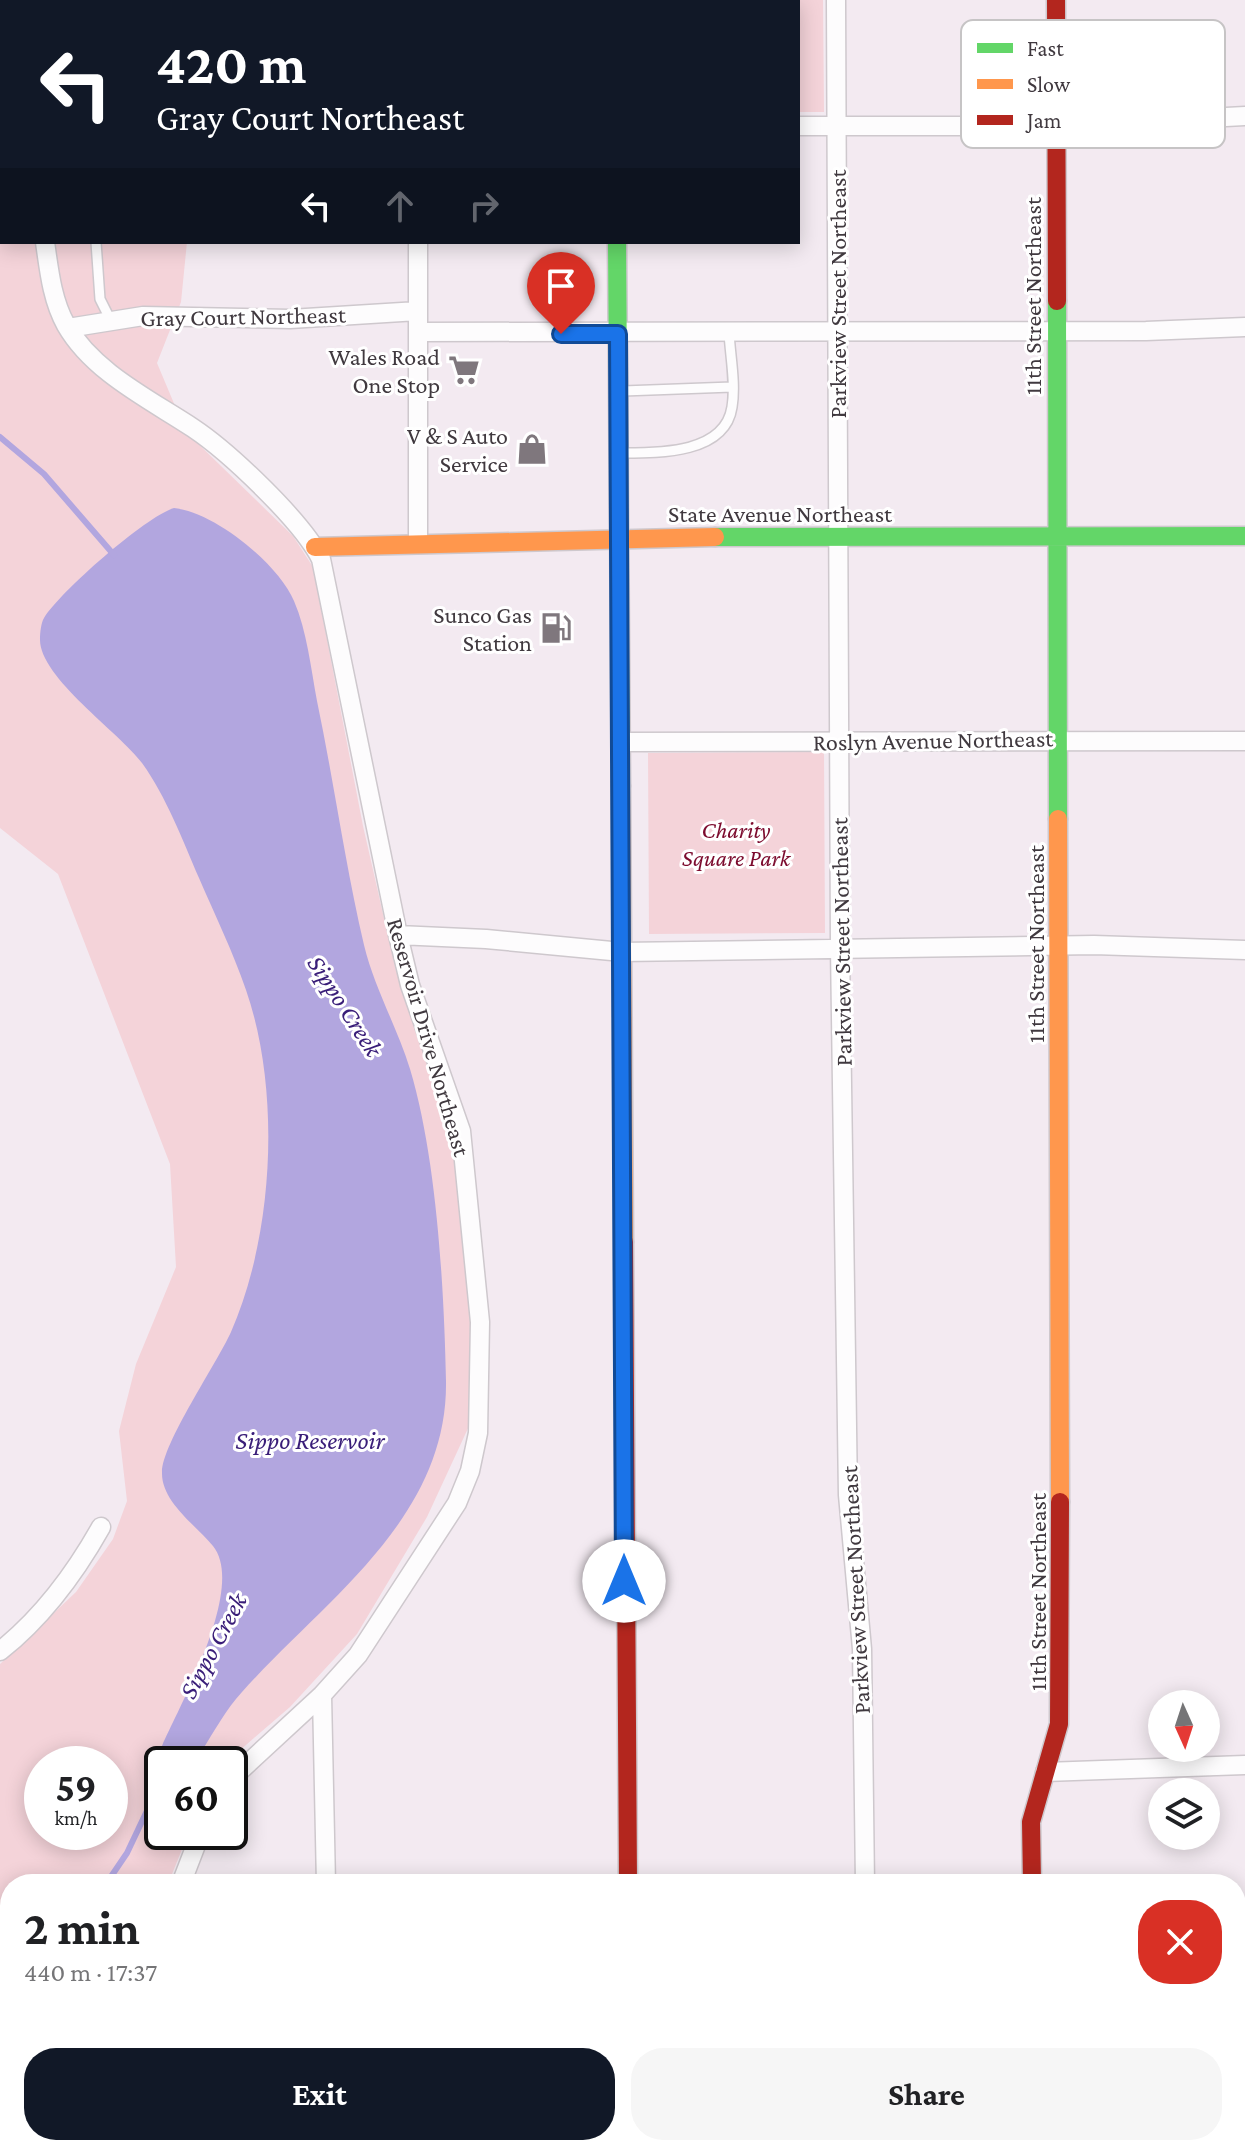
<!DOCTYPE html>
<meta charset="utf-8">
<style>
:root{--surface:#fff;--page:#f6f6f6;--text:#202124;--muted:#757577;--accent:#111827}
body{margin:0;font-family:"Crimson Pro",serif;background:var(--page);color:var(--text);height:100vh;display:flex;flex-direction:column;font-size:30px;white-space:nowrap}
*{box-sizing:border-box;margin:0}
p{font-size:26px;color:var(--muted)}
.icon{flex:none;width:44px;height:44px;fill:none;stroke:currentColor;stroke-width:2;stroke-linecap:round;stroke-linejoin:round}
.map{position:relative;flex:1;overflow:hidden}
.details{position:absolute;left:0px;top:1874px;width:1246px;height:282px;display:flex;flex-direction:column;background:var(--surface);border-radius:32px 32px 0 0;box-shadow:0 4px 20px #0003}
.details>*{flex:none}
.top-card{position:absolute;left:0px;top:0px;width:800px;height:244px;box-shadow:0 4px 20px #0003;background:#111827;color:#fff;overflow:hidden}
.needle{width:52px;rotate:177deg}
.controls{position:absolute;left:1148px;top:1690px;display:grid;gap:16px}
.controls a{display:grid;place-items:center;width:72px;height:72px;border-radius:50%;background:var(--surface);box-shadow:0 4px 20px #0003;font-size:40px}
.speed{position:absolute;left:24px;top:1746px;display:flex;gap:16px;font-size:40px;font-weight:700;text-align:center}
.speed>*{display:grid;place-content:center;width:104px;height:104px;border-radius:50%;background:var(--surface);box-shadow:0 4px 20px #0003;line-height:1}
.speed small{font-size:20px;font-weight:400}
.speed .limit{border:4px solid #111;border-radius:12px;background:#fff;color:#111}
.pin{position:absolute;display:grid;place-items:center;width:68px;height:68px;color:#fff;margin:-82px -34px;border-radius:50% 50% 50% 0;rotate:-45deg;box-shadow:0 0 8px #0007}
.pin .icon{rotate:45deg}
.me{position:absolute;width:88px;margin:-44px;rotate:0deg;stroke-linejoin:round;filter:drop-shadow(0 0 6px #0008)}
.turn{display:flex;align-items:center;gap:28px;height:168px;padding:0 24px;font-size:36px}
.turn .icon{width:104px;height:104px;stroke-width:2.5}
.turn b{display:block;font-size:56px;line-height:68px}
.lanes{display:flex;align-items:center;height:76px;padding:0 24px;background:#0003;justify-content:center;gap:40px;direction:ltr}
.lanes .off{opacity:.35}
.round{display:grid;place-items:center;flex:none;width:84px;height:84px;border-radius:32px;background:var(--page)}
.summary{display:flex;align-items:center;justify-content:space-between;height:136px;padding:0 24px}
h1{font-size:48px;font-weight:700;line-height:60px}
.action{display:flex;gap:16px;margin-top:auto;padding:16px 24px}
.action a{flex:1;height:92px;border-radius:32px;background:var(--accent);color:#fff;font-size:32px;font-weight:700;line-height:92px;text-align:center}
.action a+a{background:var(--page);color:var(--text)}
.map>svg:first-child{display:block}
.green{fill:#f4d3d9;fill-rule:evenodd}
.water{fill:#b2a6df}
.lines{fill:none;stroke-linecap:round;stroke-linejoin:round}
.stream{stroke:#b2a6df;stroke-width:6}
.lane-casing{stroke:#cec8cd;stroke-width:12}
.street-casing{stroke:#cec8cd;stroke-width:21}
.fast-casing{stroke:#cec8cd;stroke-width:21}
.slow-casing{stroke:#cec8cd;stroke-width:21}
.jam-casing{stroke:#cec8cd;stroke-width:21}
.lane{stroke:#fdfcfd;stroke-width:9}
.street{stroke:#fdfcfd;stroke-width:18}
.fast{stroke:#63d668;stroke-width:18}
.slow{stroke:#ff974d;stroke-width:18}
.jam{stroke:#b3261e;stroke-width:18}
.route-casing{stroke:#114b97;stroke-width:20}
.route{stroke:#1a73e8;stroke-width:14}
.labels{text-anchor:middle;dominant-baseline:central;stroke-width:6;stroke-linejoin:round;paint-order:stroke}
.street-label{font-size:24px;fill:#40393f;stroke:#fff}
.poi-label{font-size:24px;fill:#40393f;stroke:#fff;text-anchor:end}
.park-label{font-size:24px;font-style:italic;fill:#7c0b2e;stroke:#fff}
.water-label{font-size:26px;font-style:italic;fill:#391d78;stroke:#fff}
.key{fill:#fff;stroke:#c6c4c5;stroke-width:2}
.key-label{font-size:22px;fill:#40393f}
</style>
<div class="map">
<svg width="1245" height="2155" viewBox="0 0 1245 2155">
<rect width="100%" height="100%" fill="#f3eaf1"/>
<!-- green -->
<path class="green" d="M0,0h234l-232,2v240h185l-6,60 -24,61 29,69 107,104 20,31 50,259 33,145 54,152 12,78 9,114 -1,109 -43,93 -70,117 -67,73 -66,57h-62v68h27l-21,52h-158v133h-10v-353l76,-72 37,-53 14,-38 -8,-70 17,-67 40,-97 -6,-103 -112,-290 -58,-46zM42,1764h68v68h-68z
M634,0h189l1,112h-26v-110z
M824,752l1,181 -176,1 -1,-181z"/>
<!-- water -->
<path class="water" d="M174,508c40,4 104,55 120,93 13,30 17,68 23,100 17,81 28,163 47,244 10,42 33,82 46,124 27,90 34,219 36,312 2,138 -122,219 -204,311 -16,17 -28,40 -41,60l-39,-6c19,-43 84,-159 51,-200 -17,-21 -52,-44 -51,-74 0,-28 55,-109 69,-140 43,-98 50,-241 15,-342 -13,-38 -31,-75 -47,-112 -16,-37 -33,-82 -57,-115 -23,-31 -103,-86 -102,-124 0,-6 1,-16 4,-21 16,-26 101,-101 130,-110z"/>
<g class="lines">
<!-- stream -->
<path class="stream" d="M0,437l44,37 70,81
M169,1764l11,-20
M106,1884l21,-31 35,-74
M0,1929l10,-1"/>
<defs>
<path id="lane" d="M96,242l4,57 10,20
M623,391l109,-4
M622,453c36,0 103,1 110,-46 4,-24 -2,-52 -3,-75
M357,2146v9
M578,2155l12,-9"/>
<path id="street" d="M327,0v2
M836,0l4,948 8,547 14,154 3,235
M0,15l2,4
M798,126h258l189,-10
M45,242c4,28 7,58 21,83 27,47 83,74 127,103 36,24 109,93 128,131l77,376 12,50 51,146 19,191 -2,111 -8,38 -13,32 -99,152 -36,40 -92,85
M68,328l75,-12 147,3 128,-8
M418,332l728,-1 99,-4
M418,542v-300
M621,742l624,-1
M398,935l88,4 136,13 472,-7 151,5
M0,1651c43,-34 74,-76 101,-124
M322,1695l4,189
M1045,1772l200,-7
M181,1884l20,-52
M1236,2094h9
M173,2146v9
M867,2146v9
M1037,2146v9"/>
<path id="fast" d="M615,0v2
M617,242l4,544
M1057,301l1,518
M715,537l530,-1
M0,2044h10"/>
<path id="slow" d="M315,547l400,-10
M621,786l3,456
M1058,819l2,683"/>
<path id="jam" d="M1056,0l1,301
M624,1242l4,642
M1032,1884l-1,-62 28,-98 1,-222
M632,2146l1,9"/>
</defs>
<!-- lane casing -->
<use href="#lane" class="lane-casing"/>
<!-- street casing -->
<use href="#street" class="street-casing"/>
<!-- fast casing -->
<use href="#fast" class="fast-casing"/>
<!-- slow casing -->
<use href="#slow" class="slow-casing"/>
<!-- jam casing -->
<use href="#jam" class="jam-casing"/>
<!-- lane -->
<use href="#lane" class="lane"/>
<!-- street -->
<use href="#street" class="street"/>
<!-- fast -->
<use href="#fast" class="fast"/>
<!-- slow -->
<use href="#slow" class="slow"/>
<!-- jam -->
<use href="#jam" class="jam"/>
</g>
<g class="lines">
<defs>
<path id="route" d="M561,334h57l6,1247"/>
</defs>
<!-- route casing -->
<use href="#route" class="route-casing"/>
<!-- route -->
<use href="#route" class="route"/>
</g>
<!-- icons -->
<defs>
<symbol id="supermarket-bare" viewBox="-9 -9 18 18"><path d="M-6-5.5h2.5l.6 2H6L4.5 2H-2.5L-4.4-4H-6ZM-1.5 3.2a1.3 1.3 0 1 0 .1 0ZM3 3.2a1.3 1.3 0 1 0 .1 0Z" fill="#7f777d" stroke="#fff" stroke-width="2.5" paint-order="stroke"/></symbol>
<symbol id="shop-bare" viewBox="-9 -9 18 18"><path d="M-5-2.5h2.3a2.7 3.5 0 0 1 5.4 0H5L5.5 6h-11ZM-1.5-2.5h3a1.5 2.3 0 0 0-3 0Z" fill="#7f777d" stroke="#fff" stroke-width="2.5" paint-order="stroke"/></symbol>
<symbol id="fuel-bare" viewBox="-9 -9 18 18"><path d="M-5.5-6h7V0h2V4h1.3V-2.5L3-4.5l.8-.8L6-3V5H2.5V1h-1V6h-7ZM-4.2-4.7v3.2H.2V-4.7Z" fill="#7f777d" stroke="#fff" stroke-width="2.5" paint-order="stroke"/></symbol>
</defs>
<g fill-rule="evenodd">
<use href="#supermarket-bare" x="442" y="348" width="44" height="44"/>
<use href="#shop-bare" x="510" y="427" width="44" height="44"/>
<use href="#fuel-bare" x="534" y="606" width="44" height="44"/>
</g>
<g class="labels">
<!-- street labels -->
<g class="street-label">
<text transform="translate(837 294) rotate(-90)">Parkview Street Northeast</text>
<text transform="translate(1032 296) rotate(-90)">11th Street Northeast</text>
<text transform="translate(243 316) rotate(-1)">Gray Court Northeast</text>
<text x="780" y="513">State Avenue Northeast</text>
<text transform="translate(933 740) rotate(-1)">Roslyn Avenue Northeast</text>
<text transform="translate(841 942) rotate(-91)">Parkview Street Northeast</text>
<text transform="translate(1035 944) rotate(-90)">11th Street Northeast</text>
<text transform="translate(429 1037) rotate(74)">Reservoir Drive Northeast</text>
<text transform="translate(855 1590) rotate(-93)">Parkview Street Northeast</text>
<text transform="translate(1037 1592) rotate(-90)">11th Street Northeast</text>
</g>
<!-- poi labels -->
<g class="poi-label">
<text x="440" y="356">Wales Road<tspan x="440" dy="28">One Stop</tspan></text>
<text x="508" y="435">V &amp; S Auto<tspan x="508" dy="28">Service</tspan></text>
<text x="532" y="614">Sunco Gas<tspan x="532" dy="28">Station</tspan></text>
</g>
<!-- park labels -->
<g class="park-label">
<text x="736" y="829">Charity<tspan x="736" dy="28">Square Park</tspan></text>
</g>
<!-- water labels -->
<g class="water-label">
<text transform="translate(345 1006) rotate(57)">Sippo Creek</text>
<text x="310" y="1440">Sippo Reservoir</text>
<text transform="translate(213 1646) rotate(-62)">Sippo Creek</text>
</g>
</g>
<!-- legend -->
<rect x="961" y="20" width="264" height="128" rx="12" class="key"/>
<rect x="977" y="43" width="36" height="10" fill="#63d668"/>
<rect x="977" y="79" width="36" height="10" fill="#ff974d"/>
<rect x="977" y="115" width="36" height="10" fill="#b3261e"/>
<g class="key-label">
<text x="1027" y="56">Fast</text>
<text x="1027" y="92">Slow</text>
<text x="1027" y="128">Jam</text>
</g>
</svg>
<div class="controls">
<a><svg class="needle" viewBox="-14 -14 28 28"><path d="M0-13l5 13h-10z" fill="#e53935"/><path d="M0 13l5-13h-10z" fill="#757577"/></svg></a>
<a><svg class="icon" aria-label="layers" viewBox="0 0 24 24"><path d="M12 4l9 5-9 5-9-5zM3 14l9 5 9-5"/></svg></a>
</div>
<div class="speed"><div>59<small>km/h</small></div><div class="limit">60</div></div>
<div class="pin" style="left:561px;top:334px;background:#d93025"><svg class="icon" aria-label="arrive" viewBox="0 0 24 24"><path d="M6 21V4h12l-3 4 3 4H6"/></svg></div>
<svg class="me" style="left:624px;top:1581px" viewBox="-20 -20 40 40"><circle r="19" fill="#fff"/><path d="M0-13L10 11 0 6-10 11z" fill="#1a73e8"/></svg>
<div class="top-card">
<div class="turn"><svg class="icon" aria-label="left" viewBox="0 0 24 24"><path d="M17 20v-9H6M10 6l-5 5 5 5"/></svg><div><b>420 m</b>Gray Court Northeast</div></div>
<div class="lanes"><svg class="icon" aria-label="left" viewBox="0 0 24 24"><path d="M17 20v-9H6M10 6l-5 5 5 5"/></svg><svg class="icon off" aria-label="ahead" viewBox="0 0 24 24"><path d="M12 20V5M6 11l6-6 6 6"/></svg><svg class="icon off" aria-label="right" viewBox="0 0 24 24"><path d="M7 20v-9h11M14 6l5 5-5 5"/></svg></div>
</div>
<section class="details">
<div class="summary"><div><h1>2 min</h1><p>440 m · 17:37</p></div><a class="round" style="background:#d93025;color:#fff"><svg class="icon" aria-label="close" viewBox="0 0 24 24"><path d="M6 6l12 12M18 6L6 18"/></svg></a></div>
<div class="action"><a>Exit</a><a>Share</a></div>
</section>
</div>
